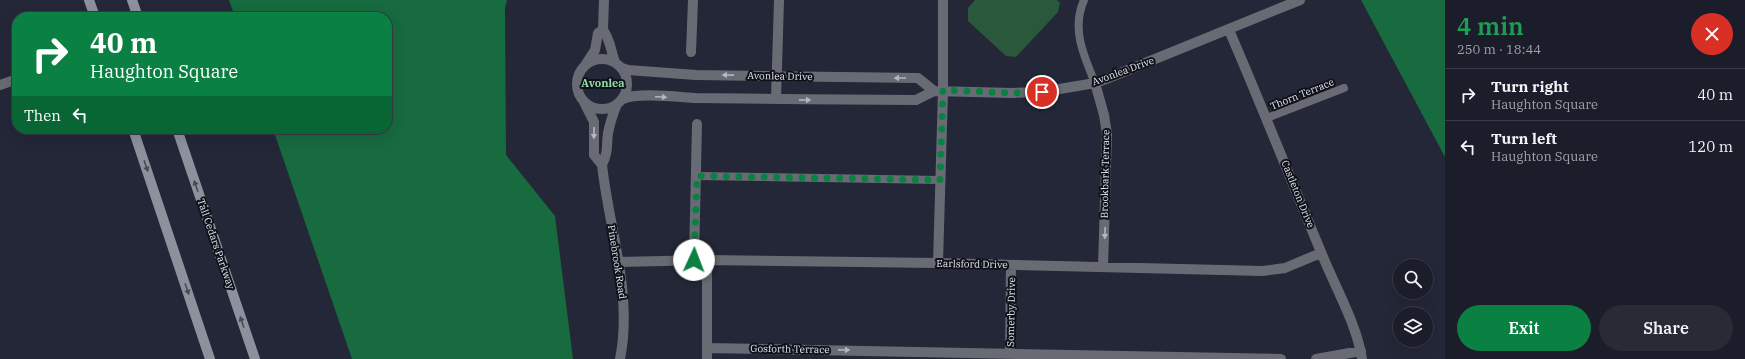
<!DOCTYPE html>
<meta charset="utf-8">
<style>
:root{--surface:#1b1d2a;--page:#282a36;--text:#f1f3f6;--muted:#a0a2a8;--line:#393b47;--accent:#0b8043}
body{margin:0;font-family:"IBM Plex Serif",serif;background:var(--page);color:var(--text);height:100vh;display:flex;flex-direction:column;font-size:15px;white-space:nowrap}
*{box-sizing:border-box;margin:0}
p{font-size:13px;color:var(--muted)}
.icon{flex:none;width:22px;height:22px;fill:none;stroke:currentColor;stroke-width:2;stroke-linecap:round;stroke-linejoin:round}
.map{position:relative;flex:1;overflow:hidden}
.side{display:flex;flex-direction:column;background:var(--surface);width:300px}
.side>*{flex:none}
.hud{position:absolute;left:12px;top:12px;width:380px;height:122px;border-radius:16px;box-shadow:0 4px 16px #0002,0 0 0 1px var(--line);background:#0b8043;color:#fff;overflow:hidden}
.buttons{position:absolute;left:1393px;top:259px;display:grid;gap:8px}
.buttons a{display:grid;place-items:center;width:40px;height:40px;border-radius:50%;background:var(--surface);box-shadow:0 4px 16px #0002,0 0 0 1px var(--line);font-size:20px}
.pin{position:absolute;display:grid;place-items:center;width:34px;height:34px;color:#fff;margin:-17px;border:2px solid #fff;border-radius:50%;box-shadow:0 1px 4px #0007}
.me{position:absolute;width:44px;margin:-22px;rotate:2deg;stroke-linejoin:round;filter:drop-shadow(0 0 3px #0008)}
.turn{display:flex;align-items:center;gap:14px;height:84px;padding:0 12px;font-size:18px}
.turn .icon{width:52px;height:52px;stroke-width:2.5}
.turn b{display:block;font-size:28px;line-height:34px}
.then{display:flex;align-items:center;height:38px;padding:0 12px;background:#0003;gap:8px;font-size:15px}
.round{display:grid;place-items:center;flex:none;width:42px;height:42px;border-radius:21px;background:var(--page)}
.head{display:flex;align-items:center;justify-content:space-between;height:68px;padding:0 12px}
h1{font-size:24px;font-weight:600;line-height:30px;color:#1e9e55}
.button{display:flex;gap:8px;margin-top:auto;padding:8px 12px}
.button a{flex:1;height:46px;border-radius:24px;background:var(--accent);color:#fff;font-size:16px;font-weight:600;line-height:46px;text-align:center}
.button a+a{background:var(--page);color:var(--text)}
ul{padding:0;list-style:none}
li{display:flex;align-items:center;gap:12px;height:52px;padding:0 12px;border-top:1px solid var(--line)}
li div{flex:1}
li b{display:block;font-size:15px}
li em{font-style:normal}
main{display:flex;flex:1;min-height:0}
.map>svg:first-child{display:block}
.green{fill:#2a583c}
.forest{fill:#186a3f}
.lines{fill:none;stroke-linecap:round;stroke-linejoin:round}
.service{stroke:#696b74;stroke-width:8}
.minor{stroke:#696b74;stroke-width:10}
.secondary{stroke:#8d919e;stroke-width:10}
.oneway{fill:#b3b5c0}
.oneway2{fill:#484b54}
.route{stroke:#0b8043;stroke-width:7;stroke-dasharray:0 12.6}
.labels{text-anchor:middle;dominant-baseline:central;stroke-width:4;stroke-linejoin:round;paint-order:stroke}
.street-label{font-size:10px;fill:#e4e7f2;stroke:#0f1118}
.neighbourhood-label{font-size:11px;font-weight:bold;fill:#91dbab;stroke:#0f1118}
</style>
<main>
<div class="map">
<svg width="1445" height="359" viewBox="0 0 1445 359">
<rect width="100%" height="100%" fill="#242738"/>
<!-- green -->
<path class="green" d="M975,0h82l3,3 -2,9 -42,45 -10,-1 -38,-35v-13z"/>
<!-- forest -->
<path class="forest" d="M229,0h278l-2,8 1,147 49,61 18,143h-221l-79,-230h114v-112h-152z
M1361,0h84v157z"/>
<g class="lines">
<!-- service -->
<path class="service" d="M1084,0c-13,29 0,56 11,83
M1267,118l77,-30
M697,176l243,4"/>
<!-- minor -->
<path class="minor" d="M604,0l-1,30c7,8 8,22 12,32
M1229,30c32,74 61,148 92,222 13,33 36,72 41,107
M691,52l2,-52
M577 84a25 25 0 1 1 50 0a25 25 0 1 1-50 0Z
M586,64l9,-14 3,-17 5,-3
M622,68l6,2 68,5 222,3 16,13
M1095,83l9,32 3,19 -4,133
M0,85l17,-6
M623,99c14,-7 55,-2 73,-1 73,1 147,2 220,2l18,-9 78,2 30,-1 53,-9 11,-4 194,-79
M776,99l3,-99
M584,102l10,20v33l8,10
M617,104c-4,10 -7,19 -9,29 -2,14 1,17 -6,32 7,64 31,129 18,194
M694,260l3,-136
M707,260v99
M619,262l88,-2 231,3 325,8 22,-3 36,-15
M938,263l5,-172v-91
M707,348l574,11
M1010,359l1,-94
M1316,359l45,-8"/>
<!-- secondary -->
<path class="secondary" d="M89,0l6,17
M132,0l6,17
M133,129l77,230
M177,129l78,230"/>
</g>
<!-- one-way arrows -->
<defs><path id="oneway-solid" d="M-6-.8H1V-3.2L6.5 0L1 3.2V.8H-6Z"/></defs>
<g class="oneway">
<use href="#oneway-solid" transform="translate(728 75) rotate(-179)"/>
<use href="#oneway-solid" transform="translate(900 78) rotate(-180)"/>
<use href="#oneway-solid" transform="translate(661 97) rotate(3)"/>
<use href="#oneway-solid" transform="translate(805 100) rotate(1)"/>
<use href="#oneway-solid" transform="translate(594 133) rotate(91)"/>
<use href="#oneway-solid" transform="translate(1105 233) rotate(92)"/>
<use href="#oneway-solid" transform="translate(844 350) rotate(1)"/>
</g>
<g class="oneway2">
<use href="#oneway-solid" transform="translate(146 166) rotate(71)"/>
<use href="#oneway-solid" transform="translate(196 186) rotate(-109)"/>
<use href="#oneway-solid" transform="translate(187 289) rotate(71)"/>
<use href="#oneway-solid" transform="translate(242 322) rotate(-109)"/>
</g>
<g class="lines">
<!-- route -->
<path class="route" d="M694,260l3,-84 243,4 3,-90 69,3 30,-1"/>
</g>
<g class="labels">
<!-- street labels -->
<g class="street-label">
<text transform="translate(1123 71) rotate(-20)">Avonlea Drive</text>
<text transform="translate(780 76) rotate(1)">Avonlea Drive</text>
<text transform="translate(1302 94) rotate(-22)">Thorn Terrace</text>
<text transform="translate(1105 174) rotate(-89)">Brookbark Terrace</text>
<text transform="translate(1298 194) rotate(68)">Castleton Drive</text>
<text transform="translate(216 244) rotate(71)">Tall Cedars Parkway</text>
<text transform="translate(617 262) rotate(81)">Pinebrook Road</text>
<text transform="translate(972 264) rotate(1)">Earlsford Drive</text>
<text transform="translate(1011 312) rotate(-89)">Somerby Drive</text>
<text transform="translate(790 349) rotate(1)">Gosforth Terrace</text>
</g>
<!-- neighbourhood labels -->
<g class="neighbourhood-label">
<text x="603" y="83">Avonlea</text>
</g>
</g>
</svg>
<div class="buttons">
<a><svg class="icon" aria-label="search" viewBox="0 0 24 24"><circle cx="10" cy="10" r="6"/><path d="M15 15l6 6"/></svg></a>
<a><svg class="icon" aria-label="layers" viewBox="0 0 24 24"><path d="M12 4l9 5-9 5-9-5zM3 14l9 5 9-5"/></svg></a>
</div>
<div class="pin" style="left:1042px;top:92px;background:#d93025"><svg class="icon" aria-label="arrive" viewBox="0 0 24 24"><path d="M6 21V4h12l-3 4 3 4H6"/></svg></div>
<svg class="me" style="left:694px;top:260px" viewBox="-20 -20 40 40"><circle r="19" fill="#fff"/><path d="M0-13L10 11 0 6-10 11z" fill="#0b8043"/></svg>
<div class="hud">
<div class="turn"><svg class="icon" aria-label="right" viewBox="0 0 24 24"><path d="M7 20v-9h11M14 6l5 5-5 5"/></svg><div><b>40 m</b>Haughton Square</div></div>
<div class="then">Then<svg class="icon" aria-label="left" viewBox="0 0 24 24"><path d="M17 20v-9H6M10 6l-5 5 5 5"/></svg></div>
</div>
</div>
<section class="side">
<div class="head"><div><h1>4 min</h1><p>250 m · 18:44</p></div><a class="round" style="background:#d93025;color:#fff"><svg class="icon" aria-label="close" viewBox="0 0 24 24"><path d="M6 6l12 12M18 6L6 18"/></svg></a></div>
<ul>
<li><svg class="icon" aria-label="right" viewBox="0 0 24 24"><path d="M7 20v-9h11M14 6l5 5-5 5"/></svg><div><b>Turn right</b><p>Haughton Square</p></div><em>40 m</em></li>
<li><svg class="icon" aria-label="left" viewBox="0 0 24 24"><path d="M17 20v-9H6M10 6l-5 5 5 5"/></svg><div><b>Turn left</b><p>Haughton Square</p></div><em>120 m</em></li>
</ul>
<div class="button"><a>Exit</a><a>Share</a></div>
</section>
</main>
